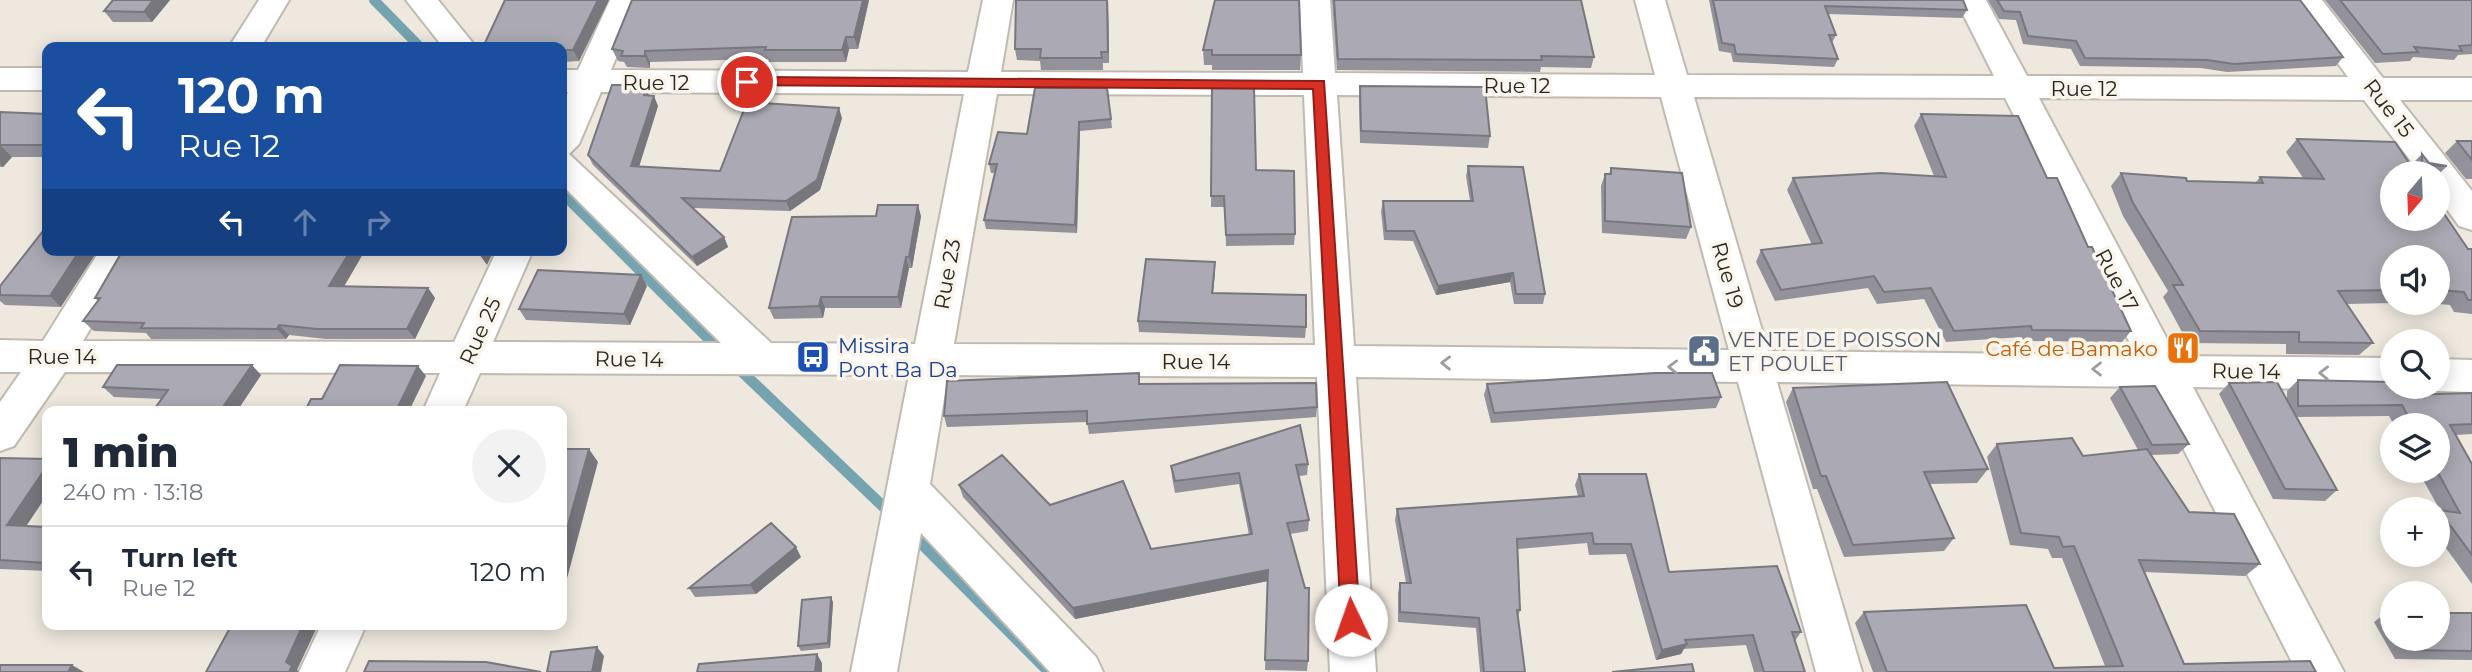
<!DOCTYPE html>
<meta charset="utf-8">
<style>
:root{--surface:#fff;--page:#f2f2f3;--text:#1f2937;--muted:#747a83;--line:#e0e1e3}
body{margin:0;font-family:Montserrat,sans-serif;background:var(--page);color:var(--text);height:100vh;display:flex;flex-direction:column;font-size:26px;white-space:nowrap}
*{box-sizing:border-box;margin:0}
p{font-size:23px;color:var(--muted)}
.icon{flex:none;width:38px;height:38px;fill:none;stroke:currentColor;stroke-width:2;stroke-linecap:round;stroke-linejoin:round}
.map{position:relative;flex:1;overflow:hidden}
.panel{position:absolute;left:42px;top:406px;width:525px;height:224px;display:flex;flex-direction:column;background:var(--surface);border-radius:14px;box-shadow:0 4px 18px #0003}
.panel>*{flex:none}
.banner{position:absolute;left:42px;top:42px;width:525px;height:214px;border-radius:14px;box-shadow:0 4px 18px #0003;background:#1a4fa0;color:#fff;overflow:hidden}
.needle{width:46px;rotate:199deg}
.tools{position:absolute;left:2380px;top:161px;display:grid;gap:14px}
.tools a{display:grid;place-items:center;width:70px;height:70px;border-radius:50%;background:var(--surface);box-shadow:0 4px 18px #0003;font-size:35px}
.pin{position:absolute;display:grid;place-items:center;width:60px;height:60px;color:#fff;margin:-30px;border:4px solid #fff;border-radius:50%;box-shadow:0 2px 7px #0007}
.me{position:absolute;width:77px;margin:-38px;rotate:357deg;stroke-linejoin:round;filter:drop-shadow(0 0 5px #0008)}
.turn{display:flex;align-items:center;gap:24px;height:147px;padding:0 21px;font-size:32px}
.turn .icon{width:91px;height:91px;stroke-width:2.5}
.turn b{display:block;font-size:49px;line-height:60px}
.lanes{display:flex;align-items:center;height:66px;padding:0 21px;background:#0003;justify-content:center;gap:35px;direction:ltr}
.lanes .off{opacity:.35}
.round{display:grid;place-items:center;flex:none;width:74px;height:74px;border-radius:37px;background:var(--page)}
.headline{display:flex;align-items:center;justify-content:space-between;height:119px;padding:0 21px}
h1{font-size:42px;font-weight:800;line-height:52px}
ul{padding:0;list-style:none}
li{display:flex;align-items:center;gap:21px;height:91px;padding:0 21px;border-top:2px solid var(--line)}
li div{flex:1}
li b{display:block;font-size:26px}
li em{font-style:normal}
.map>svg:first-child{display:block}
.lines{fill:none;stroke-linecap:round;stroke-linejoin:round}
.stream-far1{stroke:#76a3b0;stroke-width:10}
.stream{stroke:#76a3b0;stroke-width:11}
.minor-casing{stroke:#c0bab1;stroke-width:4}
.minor{fill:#fff;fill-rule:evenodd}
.wall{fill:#93929b}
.shaded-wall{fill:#78777e}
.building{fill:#abaab4;stroke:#78777e;stroke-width:2}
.oneway{stroke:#9e9d9c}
.route{fill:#d93025;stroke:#8d1f18;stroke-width:2}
.labels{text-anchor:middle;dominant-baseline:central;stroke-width:7;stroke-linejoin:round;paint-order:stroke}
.street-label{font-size:21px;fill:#282622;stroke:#fbf5ec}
.service-label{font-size:21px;fill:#4e5e75;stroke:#fbf5ec;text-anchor:start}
.transit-label{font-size:21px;fill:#164399;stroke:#fbf5ec;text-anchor:start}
.food-label{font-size:21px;fill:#c56008;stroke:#fbf5ec;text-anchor:end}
</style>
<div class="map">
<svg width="2472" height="672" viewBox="0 0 2472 672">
<rect width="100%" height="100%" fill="#eee8de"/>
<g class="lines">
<!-- stream-far1 -->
<path class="stream-far1" d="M374,0l46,47
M562,193l111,111"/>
<!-- stream -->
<path class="stream" d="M672,302l50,50
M736,366l155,148
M911,533l138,139"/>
<defs>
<path id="minor" d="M259,0h30l-28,47h-32z
M406,0h32l38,47h-33z
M610,0h30l-29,70 357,2 15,-72h30l-12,72 302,1 -3,-73h30l5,73 320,2 -20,-75h30l22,75 307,1 -38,-76h30l41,76 321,1 -57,-77h31l61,78h89v22h-72l72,91v39l-13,-4 -21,-29v-24h-18l-56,-73 -325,-2 137,258 216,2v29h9l-9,3 -199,-3 151,285h-47l-145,-285 -375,-5 85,290h-46l-78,-290 -382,-5 20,295h-46l-13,-295 -369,-2 -18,109 166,173 7,15h-53l-129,-139 -24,139h-46l58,-297 -429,-2 -17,38h-40l17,-38 -375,-1 -51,74 -14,5v-49l21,-30h-21v-32l43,1 57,-91h37l-54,91 371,1 43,-92h36l-40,92 228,1 -159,-158v-79l6,-14h-6v-22h16zM601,92l363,2 -49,250 -144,-1 -202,-189 10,-10zM997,94l307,1 11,250 -361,-1zM1337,95l324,2 68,253 -375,-4zM1694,97l311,1 131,257 -368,-4z
M0,68h47v22h-47z
M2438,359l34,1v32l-34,-1 -12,-4h12z
M321,625h45l-21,47h-46z"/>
</defs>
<!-- minor casing -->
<use href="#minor" class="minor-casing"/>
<!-- minor -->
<use href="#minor" class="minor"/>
</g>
<!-- wall -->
<path class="wall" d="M170,0l-18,22h-39l-9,-11z
M609,0l-30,61 -17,1v-15z
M869,0l-11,49h-9l-3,13h-77l-1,-3 -118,3v6l-23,-1 -3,-5 -6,-1 -6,-12z
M1108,0l1,63h-6v7h-62l-1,-9 -23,-1 -2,-11z
M1332,0h249l13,57 -3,11 -50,-1 -1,5 -203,-2z
M1709,0h254l4,10 -5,8 -134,-4 8,21 -4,8 6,16 -4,8 -101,-5 -2,-9 -12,-2z
M1988,0h312l43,57 -7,9 -109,6 -26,-4 -121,-2 -9,-17 -48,-5 -7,-24 -17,-1z
M2325,0h147v54l-14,1 -4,5 -41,-3 -3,4 -35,2z
M1203,50l98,5 -1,15h-88v-5h-8z
M1212,86l44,84 39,64 -1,11 -68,1 -1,-39h-14z
M1360,86l130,50 -2,12 -128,-5 -1,-45z
M1035,88l76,31 1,9 -32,3 -3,102 -91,-4 -2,-9 11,-47h-4l-2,-9 38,-30z
M649,95l9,11 -19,61 81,4 122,-53 -22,72 -30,21 -97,-3 31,29 4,10 -31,19 -104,-101 -5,-10z
M0,112l47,2v43h-35l-9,10h-3z
M1921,114l126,64 41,69 43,84 -9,11 -99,-1 -1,-4 -76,5 -22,-43 -47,5 -9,-16 -93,13 -19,-39 5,-12 51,-5 -25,-55 6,-12 141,-2 -20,-50z
M2297,139l114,26 11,-11 7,9 18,3 -9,9v-2h-46l76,76h4v65l-18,-2 -4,-7 -22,-2h10v-46h-46l1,46 -47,1 27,39 -14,12 -73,-1v-10l-98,-1 -25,-46 5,-6 -45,-75 -12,-30 10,-13 66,8 69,1 4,-5 43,1 -17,-26z
M2457,141h15v38h-6l-21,-26z
M1468,166l77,128 -2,10h-29l-4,-22 -74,13 -23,-54 -29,-1 -3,-29 2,-10h87l-4,-25z
M1611,168l80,59 -5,12 -84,-6 -1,-47 4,-12h4z
M921,216l-9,52h-3l-8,40h-76l-2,10 -49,1 -5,-11z
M47,226l14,81 -56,-2 -5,-4v-15z
M351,250h12l1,2 -20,34 84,2 7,10 -20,41h-89l-37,-4 -3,4h-135l-5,-6 -52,-2 -11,-10 15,-20 -3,-3z
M1215,262l-2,31 93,34 -1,11 -166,-6 -1,-11z
M647,286l-17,39 -104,-5 -7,-11z
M261,375l-24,36h-83l8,-12 -48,-2 -11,-10z
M2298,380l107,15 67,-2v41l-16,1 16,29v120l-34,-47v-25l2,-2 -22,-39h20v-46h-44l-5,-9 -92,1 40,73 -12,11 -52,-2 -54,-105 10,-11 58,16v-8z
M1140,384l177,23 -1,10 -227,17 -2,-12 -140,5 -3,-11z
M1487,384l234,13 -5,11 -225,15 -7,-28z
M2120,387l69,57 -11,10 -27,1 38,57 71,52 -15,12 -101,-4 40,92 132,8h-443l-18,-49 9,-11 190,56 51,-2 -43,-108h-10l-4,-9 -38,-4 -23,-88 10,-13 86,12 55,-6 -28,-52z
M1793,388l195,81 -11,14 -47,1 24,54 -10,13 -100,6 -27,-68h-4l-27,-87z
M0,458l26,68 21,1v44l-47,-2z
M1308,464l-1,11 -8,1 10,44 -1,11 -18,3 18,127 -1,10 -42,-1 3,-89 -193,38 -112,-122 -4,-12 192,64 98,-14 -10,-51 -64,9 -3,-16 -1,-11z
M1579,474l90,98 132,60 -6,9 10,31h-51l-8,-27 -63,4 -2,5 -25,6 -30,-106 -37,1 -2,-12 -69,6 2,61 -2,7 7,55h-45l-4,-44 -78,-6v-29l2,-10h6l-11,-63 2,-11 181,-13 -3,-11z
M801,557l-45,37 -61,3 -6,-9z
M833,602l-3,46 -29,3 -3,-5z
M2387,612h5v27h46l34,-26v47l-77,-1 -21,-37z"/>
<!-- shaded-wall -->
<path class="shaded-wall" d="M153,0h17l-18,22 -8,-10z
M598,0h11l-30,61 -6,-11z
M863,0h6l-11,49 -4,-12z
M1107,0h1l1,63 -1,-11z
M846,37l3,12 -3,13 -4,-12z
M645,51l5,11v6l-5,-12z
M644,85l5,10v10l-5,-10z
M654,96l4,10 -22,70 -5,-10z
M839,108l3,10 -22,72 -30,21 -4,-10z
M1079,122l1,9 -3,102 -2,-8z
M0,145l12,12 -9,10 -3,-3z
M918,205l3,11 -9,52 -3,-11z
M724,237l4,10 -31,19 -5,-9z
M80,250h18l-37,57 -11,-11z
M351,250h12l1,2 -26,45 -9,-11z
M481,250h13l-7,15 -8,-11z
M906,257l3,11 -8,40 -3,-11z
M1215,262v11l-3,31v-11z
M1513,273l-3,9 -74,13 2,-9z
M641,275l6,11 -17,39 -6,-11z
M428,288l7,10 -20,41 -8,-10z
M821,297l4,11 -2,10 -4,-12z
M279,325l10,10 -3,4 -9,-10z
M252,365l9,10 -24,36h-17z
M418,366l8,10 -17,35h-13z
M589,449l9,13 -33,124 -3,1v-40z
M47,466v29l-26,39 -14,-9z
M796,547l5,10 -45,37 -6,-9z
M1268,570v11l-193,38 -2,-11z
M831,597l2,5 -3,46 -2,-5z
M303,625h15l-21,45 2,2h-10l-3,-10z
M1687,644l-6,10 -25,6 6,-10z
M597,647l7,9 -3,16h-9z
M817,654l5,9v9h-7z
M72,665l12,7h-16z"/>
<!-- building -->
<path class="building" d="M113,0h40l-9,12 -40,-1z
M505,0h93l-25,50h-11v-3h-79z
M632,0h231l-9,37h-8l-4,13h-77l1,-3 -121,4v5h-24l2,-5 -11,-2z
M1016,0h91l1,52h-7l1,6h-62l1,-9h-26z
M1215,0h84l2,55h-89v-5h-9z
M1334,0h247l13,57 -53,-1 1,4 -204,-1z
M1713,0h250l4,10 -142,-4 11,29h-7l9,24 -102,-5 -2,-9 -12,-2z
M1997,0h303l43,57 -109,7 -27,-4 -122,-2 -9,-17 -48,-5 -8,-24 -16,-1z
M2340,0h132v45l-13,1 3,5 -48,-4 4,5 -35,2z
M612,85h32v10l10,1 -23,70 89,5 27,-69 92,6 -22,72 -31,21 -104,-3 42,39 -32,20 -104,-102z
M1212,86h42l2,84 38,1 1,63 -69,1 -2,-39h-13z
M1360,86l125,1 5,49 -129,-5z
M1035,88h72l4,31 -32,3 -4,103 -91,-5 13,-56h-8l9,-32 29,2z
M0,112l47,2v31h-47z
M1921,114l97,2 29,62h10l31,69h4l39,84 -99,-1 -1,-4 -77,5 -23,-43 -47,4 -10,-16 -93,14 -20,-40 61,-7 -29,-65 88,-5 65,4z
M2297,139l98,3 21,31h-24v46h46v-14l30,44h4v51h-4l-4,-8 -26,-2v-33h-46v33l-54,1 35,52 -74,-1v-10l-99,-1 -27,-46h10l-50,-82 -12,-30 65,5 1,3 76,2 -3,-6 64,2z
M2457,141h15v19z
M2422,154l7,9 18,3 -25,-1z
M1468,166l55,1 22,127h-29l-3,-21 -75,13 -24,-55h-28l-3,-30h90z
M1611,168l71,5 9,54 -86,-6v-47h6z
M878,205h40l-9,52h-3l-8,40h-77l-2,9 -50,2 23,-91 84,-1z
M47,226v24h33l-30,46 -50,-1v-9z
M123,250h228l-22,36 99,2 -21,41h-90l-38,-4 -2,4 -136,-1 3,-5 -61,-2 17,-23h-5z
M1146,259l69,3 -3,31 94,2v32l-168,-6z
M538,270l103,5 -17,39 -105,-5z
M117,365h135l-32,46h-67l15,-21 -65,-3z
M340,365l78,1 -22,45h-91l6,-12h11z
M1139,373v11l177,-1 1,24 -230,17v-13l-143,5 3,-35z
M1655,373h57l9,24 -227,16 -7,-29z
M2298,380l94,2v5h7l6,8 67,-2v31l-22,1 22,39v91l-33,-45 21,3 -23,-42 1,-46h-25l-11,-20 -104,1z
M1947,382l41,87 -64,3 30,66 -101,7 -27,-69h-5l-28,-88z
M2277,382l60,108 -52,-1 -56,-106z
M2155,386l34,58 -37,1 -32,-58z
M1300,425l8,39 -12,1 13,55 -22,3 18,65h4l-1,73 -43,-1 3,-90 -195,38 -114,-123 43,-30 48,50 73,-24 28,68 101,-15 -13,-61 -64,8 -4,-15z
M2072,438l11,18 64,-7 42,63 45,2 26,50 -121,-4 45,104 126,-3 6,11h-429l-23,-60 162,-7 28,63 69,-2 -49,-120 -11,1 -4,-10 -38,-4 -24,-89z
M562,449h27l-27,98z
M0,458l47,1v7l-40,59 40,2v36l-47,-3z
M1579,474h67l23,98 108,-6 24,66h-9l13,40h-41l-11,-37 -68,5 2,4 -25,6 -31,-106h-37l-2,-11 -75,6 3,71h-3l8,62h-41l-5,-54 -79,-6v-29h11l-14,-74 187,-13z
M771,523l25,24 -46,38 -61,3z
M831,597l-3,46 -30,3 4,-46z
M2387,612h5v9z
M2438,613h34v38l-63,-1 -7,-11h36z
M227,625h76l-17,37 6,4 -3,6h-83l25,-46h-5z
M597,647l-5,25h-45l4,-20z
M817,654l-2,18h-118l2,-8z
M369,661l117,1 55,10h-177z
M1692,664l2,8h-82z
M0,665h72l-4,7h-68z"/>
<!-- one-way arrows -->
<defs><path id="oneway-chevron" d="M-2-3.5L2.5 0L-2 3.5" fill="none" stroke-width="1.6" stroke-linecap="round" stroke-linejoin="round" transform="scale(1.75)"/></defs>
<g class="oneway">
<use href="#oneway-chevron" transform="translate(1446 363) rotate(-179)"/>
<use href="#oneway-chevron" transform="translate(1673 367) rotate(-179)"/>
<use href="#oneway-chevron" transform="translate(2097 369) rotate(-180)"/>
<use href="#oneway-chevron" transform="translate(2324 373) rotate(-179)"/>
</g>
<!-- route -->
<path class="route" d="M747,77l577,4 36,539 -3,6 -6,3 -7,-3 -3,-6 -28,-531 -571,-4v-6z"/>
<!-- icons -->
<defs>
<symbol id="restaurant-square" viewBox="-11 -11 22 22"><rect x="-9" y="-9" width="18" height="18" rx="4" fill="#e8710a" stroke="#fbf5ec"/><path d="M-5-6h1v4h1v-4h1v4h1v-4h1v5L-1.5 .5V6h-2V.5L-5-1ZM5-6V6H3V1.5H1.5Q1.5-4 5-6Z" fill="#fff"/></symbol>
<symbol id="civic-square" viewBox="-11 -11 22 22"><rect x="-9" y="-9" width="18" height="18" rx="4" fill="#5c6f8a" stroke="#fbf5ec"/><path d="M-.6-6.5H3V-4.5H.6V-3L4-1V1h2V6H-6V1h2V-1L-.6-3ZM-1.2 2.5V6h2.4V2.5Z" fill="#fff"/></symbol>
<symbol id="bus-square" viewBox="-11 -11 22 22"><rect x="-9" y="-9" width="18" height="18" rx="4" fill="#1a4fb4" stroke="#fbf5ec"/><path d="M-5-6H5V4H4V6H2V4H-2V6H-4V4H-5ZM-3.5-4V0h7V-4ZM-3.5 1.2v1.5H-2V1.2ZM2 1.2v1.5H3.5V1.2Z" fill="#fff"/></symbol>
</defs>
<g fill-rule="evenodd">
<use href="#restaurant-square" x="2164" y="329" width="38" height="38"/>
<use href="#civic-square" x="1685" y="332" width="38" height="38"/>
<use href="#bus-square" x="794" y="338" width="38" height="38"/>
</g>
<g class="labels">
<!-- street labels -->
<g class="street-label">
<text x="656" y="82">Rue 12</text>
<text x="1517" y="85">Rue 12</text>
<text x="2084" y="88">Rue 12</text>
<text transform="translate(2389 108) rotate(52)">Rue 15</text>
<text transform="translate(947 274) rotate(-80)">Rue 23</text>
<text transform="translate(1728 275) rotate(74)">Rue 19</text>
<text transform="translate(2117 280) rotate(62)">Rue 17</text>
<text transform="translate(480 331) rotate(-66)">Rue 25</text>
<text x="62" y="356">Rue 14</text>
<text transform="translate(629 359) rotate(1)">Rue 14</text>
<text x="1196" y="361">Rue 14</text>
<text transform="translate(2246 371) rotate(1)">Rue 14</text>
</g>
<!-- service labels -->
<g class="service-label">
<text x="1728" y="339">VENTE DE POISSON<tspan x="1728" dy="24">ET POULET</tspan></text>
</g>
<!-- transit labels -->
<g class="transit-label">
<text x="838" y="345">Missira<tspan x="838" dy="24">Pont Ba Da</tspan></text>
</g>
<!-- food labels -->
<g class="food-label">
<text x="2158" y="348">Café de Bamako</text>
</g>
</g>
</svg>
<div class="tools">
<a><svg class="needle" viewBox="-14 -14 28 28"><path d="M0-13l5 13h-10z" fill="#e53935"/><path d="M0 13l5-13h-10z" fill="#747a83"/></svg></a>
<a><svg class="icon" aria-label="sound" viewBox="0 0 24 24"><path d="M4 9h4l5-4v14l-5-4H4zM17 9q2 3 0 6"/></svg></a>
<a><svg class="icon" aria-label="search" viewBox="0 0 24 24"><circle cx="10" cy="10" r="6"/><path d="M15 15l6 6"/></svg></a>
<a><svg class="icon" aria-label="layers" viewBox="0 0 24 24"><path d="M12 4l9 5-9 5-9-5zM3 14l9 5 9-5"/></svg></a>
<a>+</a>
<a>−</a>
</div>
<div class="pin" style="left:747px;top:82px;background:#d93025"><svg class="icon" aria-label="arrive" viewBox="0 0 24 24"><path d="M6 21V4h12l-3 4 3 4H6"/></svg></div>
<svg class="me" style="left:1351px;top:620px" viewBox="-20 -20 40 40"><circle r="19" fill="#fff"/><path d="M0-13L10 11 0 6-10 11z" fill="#d93025"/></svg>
<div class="banner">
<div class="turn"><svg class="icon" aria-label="left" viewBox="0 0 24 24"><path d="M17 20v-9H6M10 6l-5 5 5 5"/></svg><div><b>120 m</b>Rue 12</div></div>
<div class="lanes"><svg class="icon" aria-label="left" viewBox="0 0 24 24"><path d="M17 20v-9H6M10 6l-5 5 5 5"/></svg><svg class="icon off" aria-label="ahead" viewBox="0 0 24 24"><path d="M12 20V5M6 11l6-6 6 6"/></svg><svg class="icon off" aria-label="right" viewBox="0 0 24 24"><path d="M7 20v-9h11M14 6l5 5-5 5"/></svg></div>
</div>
<section class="panel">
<div class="headline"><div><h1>1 min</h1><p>240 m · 13:18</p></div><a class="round"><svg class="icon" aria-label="close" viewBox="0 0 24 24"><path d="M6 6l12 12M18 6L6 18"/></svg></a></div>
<ul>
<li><svg class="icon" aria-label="left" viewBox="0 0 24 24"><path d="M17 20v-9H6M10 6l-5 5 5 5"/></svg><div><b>Turn left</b><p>Rue 12</p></div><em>120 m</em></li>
</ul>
</section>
</div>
